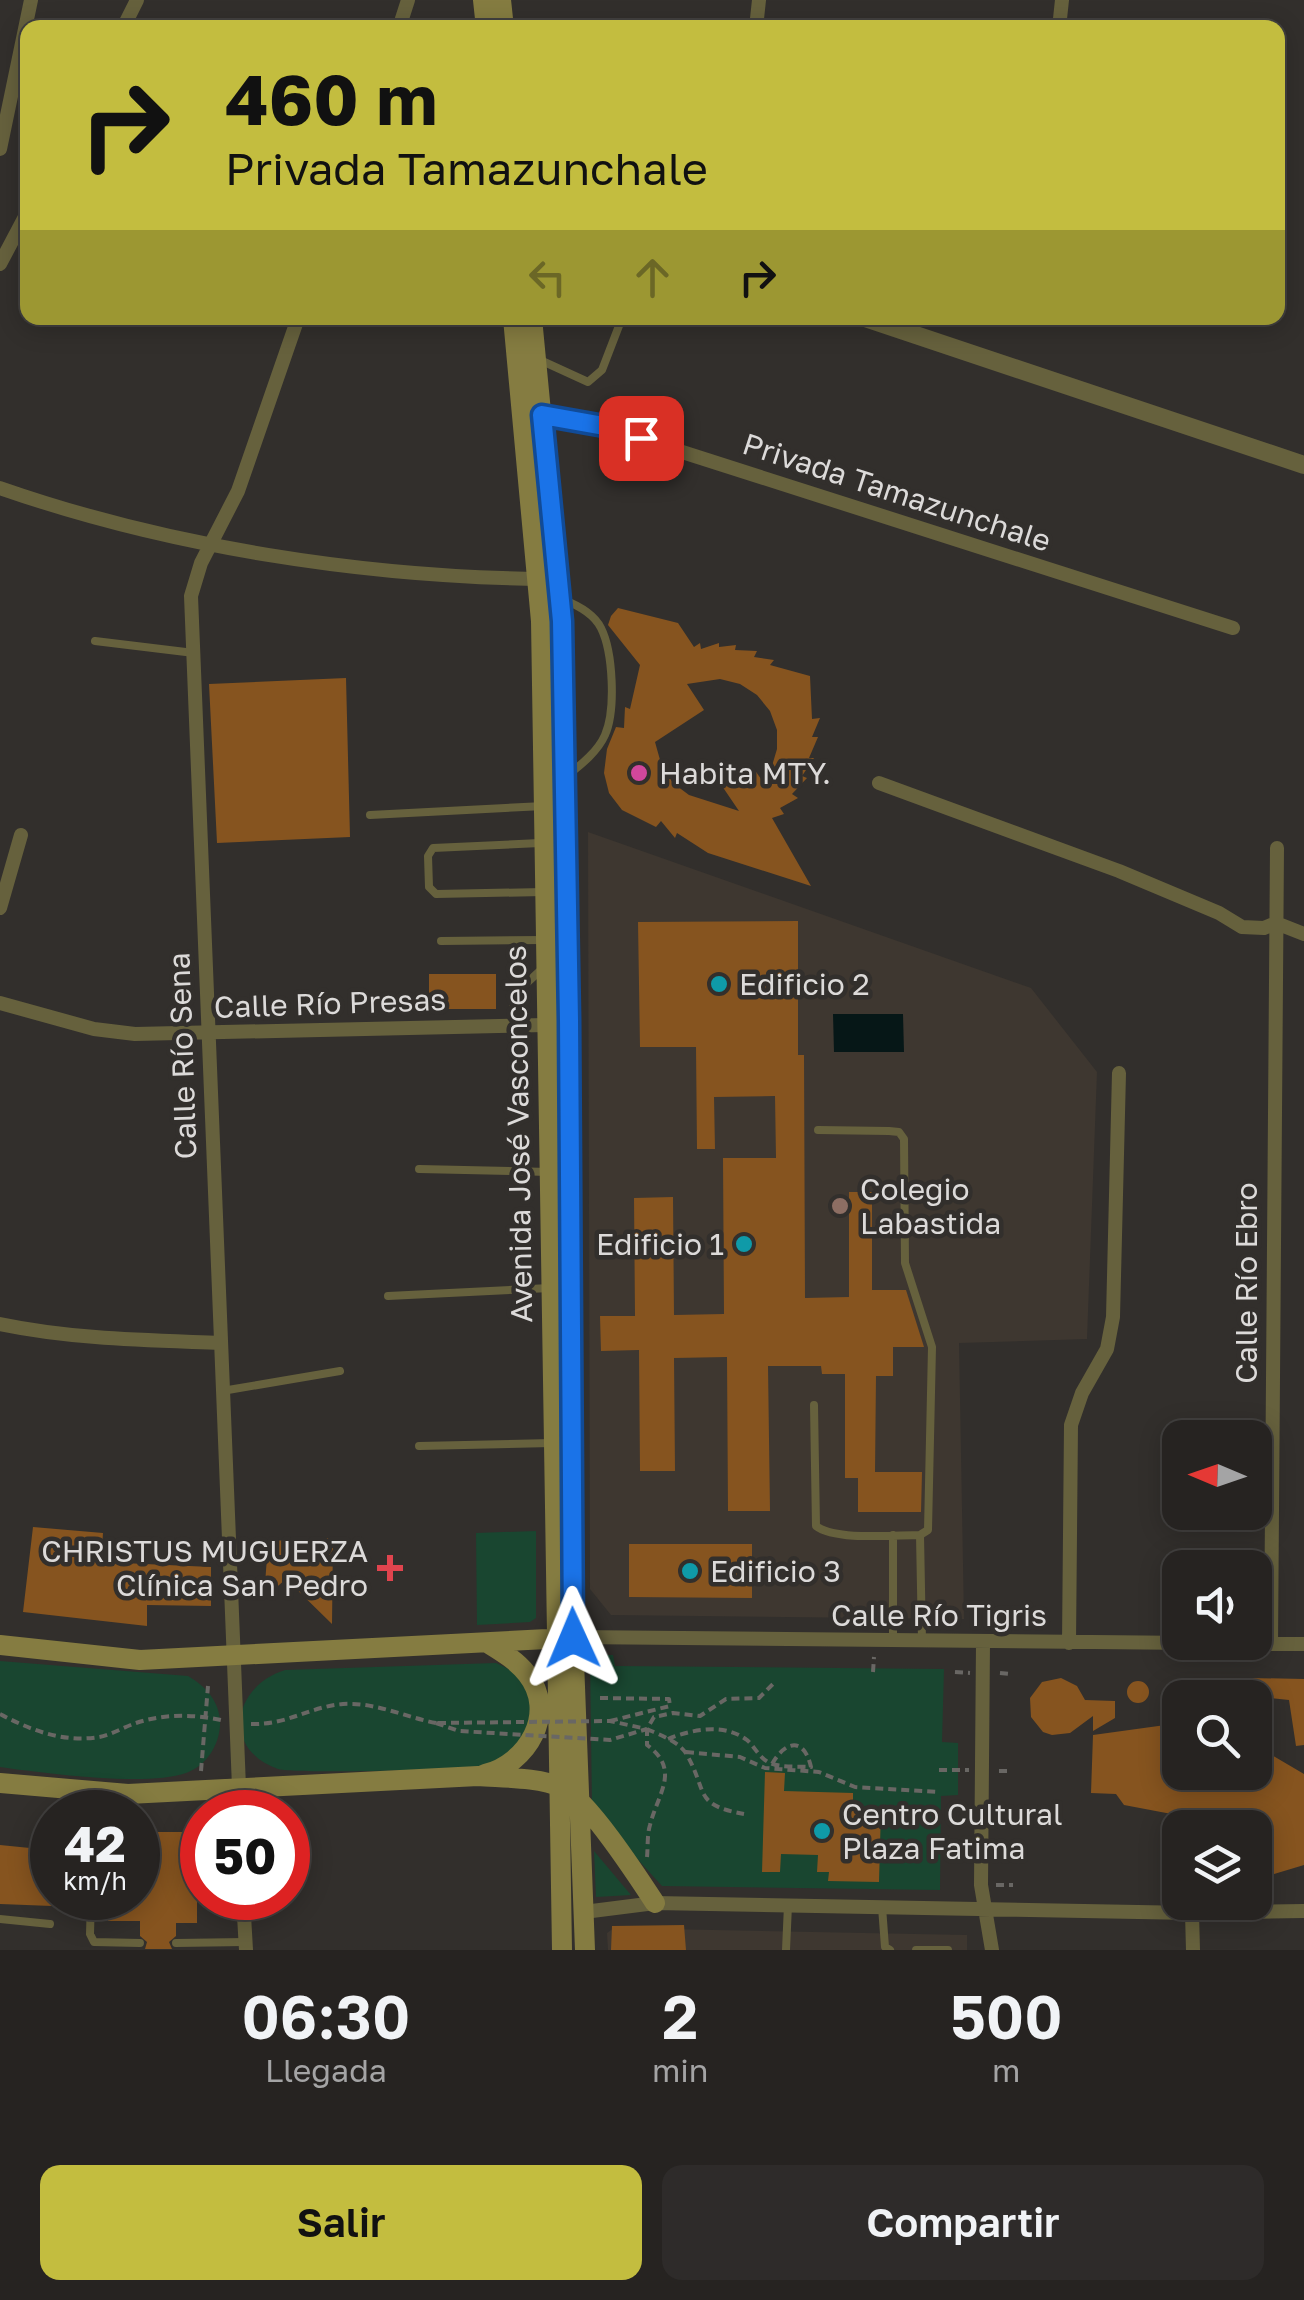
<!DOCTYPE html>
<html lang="es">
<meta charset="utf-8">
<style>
:root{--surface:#262321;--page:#2e2b2a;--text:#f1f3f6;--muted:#a4a4a5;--line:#42403f;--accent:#c3bd3f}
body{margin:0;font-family:"Golos Text",sans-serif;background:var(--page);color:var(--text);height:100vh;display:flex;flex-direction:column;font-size:38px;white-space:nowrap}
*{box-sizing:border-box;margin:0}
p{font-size:32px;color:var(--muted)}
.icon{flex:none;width:55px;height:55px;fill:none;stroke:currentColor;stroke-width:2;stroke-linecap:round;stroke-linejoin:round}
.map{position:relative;height:1950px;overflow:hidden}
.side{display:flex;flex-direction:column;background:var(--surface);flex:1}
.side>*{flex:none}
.guide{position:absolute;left:20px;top:20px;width:1265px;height:305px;border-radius:20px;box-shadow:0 5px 25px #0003,0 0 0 2px var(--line);background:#c3bd3f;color:#111;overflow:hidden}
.needle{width:65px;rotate:272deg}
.fabs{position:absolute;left:1162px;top:1420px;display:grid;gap:20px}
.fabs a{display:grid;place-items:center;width:110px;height:110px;border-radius:20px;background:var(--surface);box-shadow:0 5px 25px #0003,0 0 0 2px var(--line);font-size:50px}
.speed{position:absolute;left:30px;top:1790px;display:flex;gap:20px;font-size:50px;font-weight:700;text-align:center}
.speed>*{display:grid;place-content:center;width:130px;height:130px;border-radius:50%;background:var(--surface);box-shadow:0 5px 25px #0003,0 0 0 2px var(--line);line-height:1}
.speed small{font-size:25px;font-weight:400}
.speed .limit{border:15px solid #d22;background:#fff;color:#111}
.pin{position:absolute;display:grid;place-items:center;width:85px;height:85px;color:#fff;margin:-42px;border-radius:20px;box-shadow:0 5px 15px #0006}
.me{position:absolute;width:110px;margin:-55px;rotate:359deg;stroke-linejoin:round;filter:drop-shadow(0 0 8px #0008)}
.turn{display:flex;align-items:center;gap:35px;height:210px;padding:0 40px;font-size:45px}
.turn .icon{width:130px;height:130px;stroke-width:2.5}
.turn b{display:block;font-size:70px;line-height:85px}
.lanes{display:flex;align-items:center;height:95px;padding:0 40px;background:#0003;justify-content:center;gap:50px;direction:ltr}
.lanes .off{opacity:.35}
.eta{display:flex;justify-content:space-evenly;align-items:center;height:170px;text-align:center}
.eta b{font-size:60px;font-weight:600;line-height:70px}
.action{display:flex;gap:20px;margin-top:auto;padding:20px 40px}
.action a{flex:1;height:115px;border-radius:20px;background:var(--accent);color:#111;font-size:40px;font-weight:600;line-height:115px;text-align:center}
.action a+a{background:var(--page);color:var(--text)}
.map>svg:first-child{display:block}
.built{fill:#3e3730}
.green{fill:#194630}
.water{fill:#061717}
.building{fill:#86541f;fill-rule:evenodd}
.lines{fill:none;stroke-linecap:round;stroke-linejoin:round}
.path{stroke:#696764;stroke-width:4;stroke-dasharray:8 5;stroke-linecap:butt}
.service{stroke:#66613d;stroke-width:8}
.minor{stroke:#66613d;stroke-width:14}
.tertiary{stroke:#66613d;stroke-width:18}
.secondary{stroke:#857c41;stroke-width:20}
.path-bridge{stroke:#696764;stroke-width:4;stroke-dasharray:8 5;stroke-linecap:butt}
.route-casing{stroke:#114b97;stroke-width:25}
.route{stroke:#1a73e8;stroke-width:18}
.hotel-dot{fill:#d1479c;stroke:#322f2c;stroke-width:4}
.culture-dot{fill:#0f9aa8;stroke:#322f2c;stroke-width:4}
.education-dot{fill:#8d6e63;stroke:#322f2c;stroke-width:4}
.health-dot{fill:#e0444e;stroke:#322f2c;stroke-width:4}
.labels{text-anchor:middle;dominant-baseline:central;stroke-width:9;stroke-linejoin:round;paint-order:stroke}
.street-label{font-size:30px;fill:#dcdad9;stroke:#322f2c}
.poi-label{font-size:30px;fill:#dcdad9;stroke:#322f2c;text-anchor:start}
</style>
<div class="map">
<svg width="1304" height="1950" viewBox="0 0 1304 1950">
<rect width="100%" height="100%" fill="#322f2c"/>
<!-- built -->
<path class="built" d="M588,832l443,156 66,84 -10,267 -128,4 5,276 -353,-4 -21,-26z
M614,1928l353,7v15h-359l-1,-17z"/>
<!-- green -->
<path class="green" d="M536,1531v87l-6,4 -53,3 -1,-92z
M590,1655h23l2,11 329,3 -2,73 16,1v52l-17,1 -1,94 -278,-4 -70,-77z
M0,1661l188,15c18,10 33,27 32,49 -1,21 -14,41 -34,48 -39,14 -144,0 -186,-6z
M496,1663c39,16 38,42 30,78 -12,7 -26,20 -40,24 -15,5 -194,9 -208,4 -57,-20 -45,-83 7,-99z
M594,1851l37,44 -35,2z"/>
<!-- water -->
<path class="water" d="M833,1014h70l1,38h-70z"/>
<!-- building -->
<path class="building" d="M618,608l60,15 16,24 6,-4 1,6 18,-6v4l17,-2 -1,5 22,1 -3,6 20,3 -4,5 40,11 2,43 8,-1 -8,19h6l-9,21h5l-12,18 5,2 -15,16 6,4 -18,10 4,6 -12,4 39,68 -103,-33 -31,-20 -2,5 -14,-17 -5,6 -34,-17 -13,-17 -5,-20 3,-24 9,-22 8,1 1,-21 5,2 10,-44 -32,-40 3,-9zM720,679l20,5 17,11 13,16 7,19v19l-11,37 -14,-20 -30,20 17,25 -50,-16 -16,-12 -11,-16 -7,-25 49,-32 -17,-26z
M346,678l4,159 -133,6 -8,-159z
M798,921v134h6l1,243 44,-1v-105h23v98h34l18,57h-31v29h-17l-1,96h47l-1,40h-63v-34h-13v-104h-23l-1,-8h-53l2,145h-42l-1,-154 -53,1 1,113h-35l-1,-121 -38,1 -1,-35h35l-1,-118 39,-1 1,118 50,-1 -1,-156h53l-1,-62 -61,1 1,52h-18l-1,-102h-56l-2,-125z
M429,974h67v35h-67z
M33,1527l70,6 -2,29 110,5v39l-64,-1v21l-124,-14z
M333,1538l-1,86 -46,-45 -22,19 3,-41 -20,-15z
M629,1544h123v54l-123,-1z
M1061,1678l16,8 8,14 30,1v17l-22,13v-15l-23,17 -18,2 -9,-3 -12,-15 -1,-19 12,-16z
M1250,1678l54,1v66l-8,1 -7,-46 -39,-4z
M1127 1692a11 11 0 1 1 22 0a11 11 0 1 1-22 0Z
M1180,1723v49h75v-27l49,29v91l-40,12 -9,-31v-18h-17l4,-14 -23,9 -95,-18 -8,-11 -25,-1 2,-58z
M765,1772l20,1 -1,18 69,2v15l28,1 -2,73 -51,-1 1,-9h-12l1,-17 -37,-1 -1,18h-18z
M51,1820l1,86 -52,-2v-59l40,4z
M138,1832h59v91h-21v13l-7,6 3,7h-27l2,-7 -7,-6v-15h-32v-23h30z
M684,1925l2,25h-75l1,-24z"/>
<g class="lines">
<!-- path -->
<path class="path" d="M873,1672l1,-15
M955,1672l15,1
M1000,1673l10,1
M600,1698l69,1 1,7 -60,15
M0,1714c30,16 64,29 99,23 12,-2 25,-10 37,-14 27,-9 57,-9 85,-3
M251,1724c37,1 57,-17 92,-20 32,-2 62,13 93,19
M647,1729c13,6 33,13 40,26 21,37 6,50 57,59
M668,1739c25,-10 56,-16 79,1 8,7 12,18 23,23 11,5 29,3 41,4 -7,-31 -26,-26 -39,-3
M686,1752l54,5 25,11 54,4 36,15 84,5
M939,1770h30
M201,1771l7,-85
M999,1771h13
M647,1857c1,-10 0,-22 3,-32 8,-32 31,-55 -3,-80v-16l7,-12 19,-4 27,3 26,-17 33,-1 15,-15
M996,1885h17"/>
<!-- service -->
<path class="service" d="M540,360l48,22 14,-12 20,-52
M564,600c13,5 30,14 37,28 12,24 15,82 4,107 -7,16 -23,29 -37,40
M95,641l99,12
M370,815l174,-9
M540,843l-107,5 -5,8 1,31 7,7 107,-2
M441,941l104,-1
M518,991l24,-22
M513,1001l1,24
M419,1169l131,3
M388,1296l162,-8
M222,1391l118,-20
M814,1405l2,121c20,15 77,9 104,9l8,-5 4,-183 -27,-84 -1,-124 -5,-7 -10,-1 -71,-1
M419,1446l133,-3
M920,1535l2,106
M893,1641v-106
M93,1812l2,-20
M91,1898l-1,36 4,8 46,1
M882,1907l3,40 5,3
M0,1919l50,5
M176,1943l69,-1
M786,1950l2,-45
M916,1950h32"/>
<!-- minor -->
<path class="minor" d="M123,28l14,-28
M399,28l9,-28
M756,28l3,-28
M1059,28l3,-28
M0,149l31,-149
M0,264l28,-53
M536,415l68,12 629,201
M0,488c169,59 364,89 543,91
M879,783l240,88 100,42 23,14 22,1 12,-5
M0,908l21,-73
M1276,923l28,11
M0,1003l94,26 41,5 411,-9
M0,1324c72,15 146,16 220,19
M573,1637l731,7
M983,1643l-2,242 11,65
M1069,1643l2,-218 11,-32 25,-44 6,-32 6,-244
M1271,1644l6,-796
M240,1812l-49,-1216 10,-33 37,-72 60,-173
M243,1898l3,52
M584,1912l71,-9 537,10 112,-2
M1192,1913l1,37"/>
<!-- tertiary -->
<path class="tertiary" d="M865,318l439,147"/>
<!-- secondary -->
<path class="secondary" d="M483,0l3,28
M501,0l3,28
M513,318l28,303 21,1329
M532,318l29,303 8,399 3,588 13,342
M0,1645l140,15 427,-22
M485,1774c42,-10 73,-61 42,-100 -10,-13 -25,-22 -38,-30
M0,1783l128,11 350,-18c26,2 60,1 85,12 25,12 75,89 92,115"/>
<!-- path-bridge -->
<path class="path-bridge" d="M436,1723l23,8 151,9 37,-11
M438,1723l172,-2 32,7"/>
</g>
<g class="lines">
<defs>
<path id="route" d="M573,1638l-4,-618 -7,-399 -20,-206 62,11 37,12"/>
</defs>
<!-- route casing -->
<use href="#route" class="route-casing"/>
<!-- route -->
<use href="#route" class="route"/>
</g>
<!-- markers -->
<circle class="hotel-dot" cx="639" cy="773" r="10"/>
<g class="culture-dot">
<circle cx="719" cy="984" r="10"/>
<circle cx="744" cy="1244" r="10"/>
<circle cx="690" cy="1571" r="10"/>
<circle cx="822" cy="1831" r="10"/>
</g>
<circle class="education-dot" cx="840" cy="1206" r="10"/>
<path class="health-dot" d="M385 1553h10v10h10v10h-10v10h-10v-10h-10v-10h10z"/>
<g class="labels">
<!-- street labels -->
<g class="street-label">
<text transform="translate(897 492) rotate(18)">Privada Tamazunchale</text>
<text transform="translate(330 1003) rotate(-2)">Calle Río Presas</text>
<text transform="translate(182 1056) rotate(-92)">Calle Río Sena</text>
<text transform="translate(518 1134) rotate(-91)">Avenida José Vasconcelos</text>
<text transform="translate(1246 1283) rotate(-90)">Calle Río Ebro</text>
<text x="939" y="1615">Calle Río Tigris</text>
</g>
<!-- poi labels -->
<g class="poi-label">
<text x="659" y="773">Habita MTY.</text>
<text x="739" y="984">Edificio 2</text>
<text x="860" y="1189">Colegio<tspan x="860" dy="34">Labastida</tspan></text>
<text x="724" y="1244" text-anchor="end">Edificio 1</text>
<text x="368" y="1551" text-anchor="end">CHRISTUS MUGUERZA<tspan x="368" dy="34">Clínica San Pedro</tspan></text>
<text x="710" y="1571">Edificio 3</text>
<text x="842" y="1814">Centro Cultural<tspan x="842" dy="34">Plaza Fatima</tspan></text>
</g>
</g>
</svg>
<div class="fabs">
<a><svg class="needle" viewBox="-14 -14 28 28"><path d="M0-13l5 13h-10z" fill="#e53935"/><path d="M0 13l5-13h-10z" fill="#a4a4a5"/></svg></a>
<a><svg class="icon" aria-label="sound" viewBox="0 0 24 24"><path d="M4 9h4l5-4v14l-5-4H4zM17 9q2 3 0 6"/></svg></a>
<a><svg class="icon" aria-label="search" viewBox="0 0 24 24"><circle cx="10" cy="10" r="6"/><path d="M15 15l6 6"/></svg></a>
<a><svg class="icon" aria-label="layers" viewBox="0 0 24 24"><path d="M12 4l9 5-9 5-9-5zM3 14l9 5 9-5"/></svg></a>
</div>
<div class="speed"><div>42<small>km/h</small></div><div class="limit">50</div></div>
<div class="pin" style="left:641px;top:438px;background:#d93025"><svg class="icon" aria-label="arrive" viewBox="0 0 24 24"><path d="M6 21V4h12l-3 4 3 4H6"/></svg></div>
<svg class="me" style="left:573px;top:1638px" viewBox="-20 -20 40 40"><path d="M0-17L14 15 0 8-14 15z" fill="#1a73e8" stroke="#fff" stroke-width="4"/></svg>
<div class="guide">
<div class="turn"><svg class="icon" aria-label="right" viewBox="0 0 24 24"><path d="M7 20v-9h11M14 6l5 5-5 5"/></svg><div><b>460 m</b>Privada Tamazunchale</div></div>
<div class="lanes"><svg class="icon off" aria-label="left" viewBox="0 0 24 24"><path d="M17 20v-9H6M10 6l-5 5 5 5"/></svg><svg class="icon off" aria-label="ahead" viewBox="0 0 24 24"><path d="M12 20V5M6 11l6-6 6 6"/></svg><svg class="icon" aria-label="right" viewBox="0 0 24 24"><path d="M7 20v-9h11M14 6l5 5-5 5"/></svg></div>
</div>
</div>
<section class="side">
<div class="eta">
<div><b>06:30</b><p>Llegada</p></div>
<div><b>2</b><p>min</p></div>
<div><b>500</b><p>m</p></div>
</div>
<div class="action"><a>Salir</a><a>Compartir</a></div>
</section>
